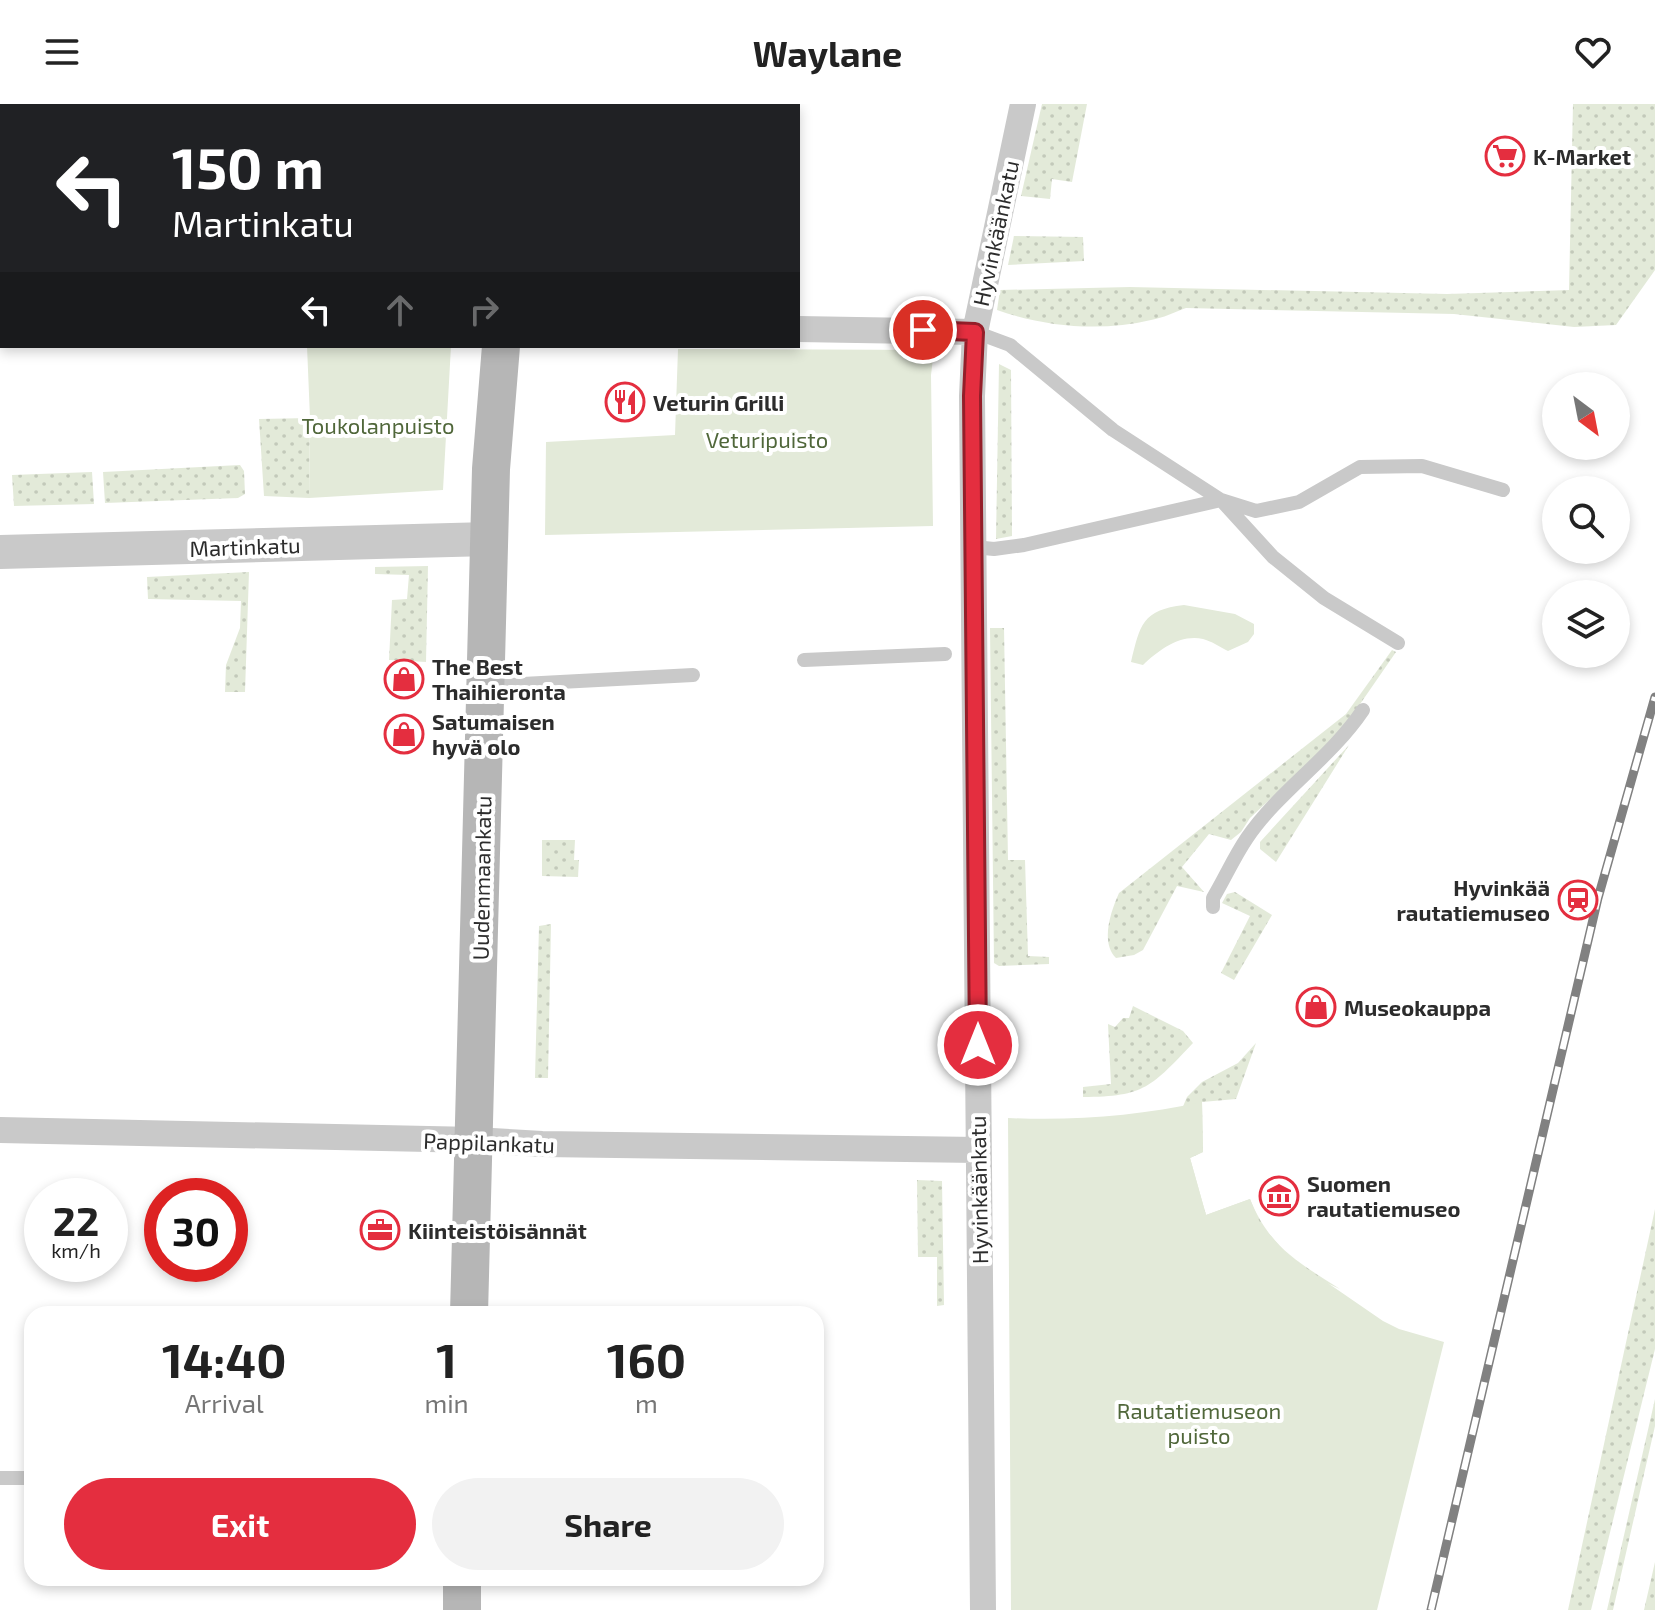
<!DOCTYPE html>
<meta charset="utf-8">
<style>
:root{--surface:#fff;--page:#f2f2f2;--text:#222;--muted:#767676;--accent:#e42e3f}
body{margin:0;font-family:"Exo 2",sans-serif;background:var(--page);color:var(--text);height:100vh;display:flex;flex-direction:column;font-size:30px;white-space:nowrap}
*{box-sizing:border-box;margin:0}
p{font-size:26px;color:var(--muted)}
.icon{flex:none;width:44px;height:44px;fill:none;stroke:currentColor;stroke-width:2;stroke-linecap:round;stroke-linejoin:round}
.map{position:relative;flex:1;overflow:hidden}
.drawer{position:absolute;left:24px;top:1202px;width:800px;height:280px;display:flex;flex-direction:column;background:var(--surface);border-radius:24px;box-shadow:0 4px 12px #0003}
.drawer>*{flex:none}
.top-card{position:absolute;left:0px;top:0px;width:800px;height:244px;box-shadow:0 4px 12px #0003;background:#202124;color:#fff;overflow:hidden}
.needle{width:52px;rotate:148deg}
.fabs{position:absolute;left:1542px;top:268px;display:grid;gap:16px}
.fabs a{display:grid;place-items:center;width:88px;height:88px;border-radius:50%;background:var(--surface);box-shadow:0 4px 12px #0003;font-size:40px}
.speed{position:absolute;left:24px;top:1074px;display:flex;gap:16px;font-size:40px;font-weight:700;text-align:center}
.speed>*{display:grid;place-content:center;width:104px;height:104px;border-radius:50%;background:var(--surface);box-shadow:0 4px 12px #0003;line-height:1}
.speed small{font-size:20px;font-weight:400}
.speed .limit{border:12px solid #d22;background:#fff;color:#111}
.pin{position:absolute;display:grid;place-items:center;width:68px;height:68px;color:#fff;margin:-34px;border:4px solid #fff;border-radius:50%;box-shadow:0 2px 8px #0007}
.me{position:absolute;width:88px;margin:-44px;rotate:0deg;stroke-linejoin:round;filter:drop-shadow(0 0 6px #0008)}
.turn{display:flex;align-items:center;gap:28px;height:168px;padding:0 40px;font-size:36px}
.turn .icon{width:104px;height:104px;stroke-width:2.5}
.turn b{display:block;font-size:56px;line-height:68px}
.lanes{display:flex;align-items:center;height:76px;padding:0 40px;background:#0003;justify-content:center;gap:40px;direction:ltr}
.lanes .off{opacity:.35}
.eta{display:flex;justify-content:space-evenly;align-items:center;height:136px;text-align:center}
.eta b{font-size:48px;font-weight:700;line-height:56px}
.action{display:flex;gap:16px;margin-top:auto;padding:16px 40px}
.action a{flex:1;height:92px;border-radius:48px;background:var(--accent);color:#fff;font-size:32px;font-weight:700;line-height:92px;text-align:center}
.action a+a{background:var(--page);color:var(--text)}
header{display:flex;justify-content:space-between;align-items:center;height:104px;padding:0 40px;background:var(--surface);font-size:36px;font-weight:700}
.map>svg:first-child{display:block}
.grass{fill:url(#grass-dots)}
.green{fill:#e3ead9}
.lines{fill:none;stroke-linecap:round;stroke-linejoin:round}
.service{stroke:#c9c9c9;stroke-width:14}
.minor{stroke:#c9c9c9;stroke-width:26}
.tertiary{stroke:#c9c9c9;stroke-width:34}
.secondary{stroke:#b6b6b6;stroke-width:38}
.rail-casing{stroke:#818181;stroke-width:9}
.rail{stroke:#fff;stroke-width:6;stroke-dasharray:18;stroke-linecap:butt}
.route-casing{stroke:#941e29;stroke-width:20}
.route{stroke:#e42e3f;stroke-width:14}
.labels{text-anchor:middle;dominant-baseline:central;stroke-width:8;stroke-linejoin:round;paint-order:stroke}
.poi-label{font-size:22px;font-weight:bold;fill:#2c2c2c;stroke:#fff;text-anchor:start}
.street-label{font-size:22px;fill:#2c2c2c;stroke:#fff}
.park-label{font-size:22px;fill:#50673a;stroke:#fff}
</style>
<header><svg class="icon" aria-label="menu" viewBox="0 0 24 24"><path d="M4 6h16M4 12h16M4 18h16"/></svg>Waylane<svg class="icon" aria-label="heart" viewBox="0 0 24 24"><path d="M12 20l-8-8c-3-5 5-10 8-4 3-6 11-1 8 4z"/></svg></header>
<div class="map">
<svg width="1655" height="1506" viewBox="0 0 1655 1506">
<defs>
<pattern id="grass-dots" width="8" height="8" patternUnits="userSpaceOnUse" patternTransform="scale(2)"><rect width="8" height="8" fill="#e3ead9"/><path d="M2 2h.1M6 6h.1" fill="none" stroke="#c3c9ba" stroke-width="1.8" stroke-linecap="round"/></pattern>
</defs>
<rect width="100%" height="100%" fill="#fff"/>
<!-- grass -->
<path class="grass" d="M1042,0h45l-15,78 -20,-3 -2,20 -29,-3z
M1573,0h82v166l-39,55 -42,2 -120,-13 -268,-6c-11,4 -23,10 -35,12 -50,12 -106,7 -154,-10l3,-20 130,-3 317,7 122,-4z
M1014,132l69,1 1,24 -76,4z
M999,260l12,6 1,166 -16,3z
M310,314l-1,80 -45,-2 -5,-77z
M240,361l4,6 1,23 -7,4 -133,5 -2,-31z
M92,368l2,32 -80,2 -2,-31z
M428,462l-2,96 -37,-2 3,-60 15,-1 2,-24 -34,-1v-7z
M249,468l-4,120h-20l1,-27 14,-37 1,-27 -93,-2 -1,-22z
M990,524h14l4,232h17l3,96 21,1v7l-50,2 -5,-3z
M1392,546l4,2 -58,84 -88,82 -9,14 -10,8 -22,-6 -27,33 22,25 -27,-6 -34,64 -9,5 -18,3c-16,-16 -5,-47 3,-65l227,-179z
M1349,641l-73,117 -16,-13v-7z
M542,736h33l-1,20h5l-1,17 -36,-1z
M1235,788l37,23 -38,65 -13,-7 29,-57 -28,-13 5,-9z
M551,820l-3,154h-13l4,-152z
M1133,902l50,25 10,12c-41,43 -48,54 -110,54v-10l28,-3 -3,-60 7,3 8,-9h6z
M1256,939l-20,56 -34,3 1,50 -13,6 16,57 44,-16c20,49 48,63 90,90l-154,-70 -13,-89 14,-33 15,-15 36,-19z
M917,1076l25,1 2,124 -7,1v-49h-19z
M1655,1105v140l-64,261h-23z
M1655,1295v27l-42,184h-6z
M1655,1458v48h-11z"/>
<!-- green -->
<path class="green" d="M307,242h144l-8,144 -134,8 1,-80z
M678,245l256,1 -3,25 2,151 -388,9 1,-93 129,-7z
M1184,501l51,9 19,10v10l-6,8 -20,9c-8,-4 -17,-10 -25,-12 -23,-5 -44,11 -60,26l-12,-3c9,-37 11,-52 53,-57z
M1202,998l1,50 -13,6 16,57 44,-16 10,24 27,32 96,66 16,8 45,13 -67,268h-366l-3,-492c66,3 129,-2 194,-16z"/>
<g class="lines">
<!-- service -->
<path class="service" d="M975,228l35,13 103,85 108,70 52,57 51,41 74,45
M974,443l20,2 30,-4 197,-45 35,11 43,-9 61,-35 62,-1 81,24
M804,556l141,-6
M486,582l207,-11
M1213,803v-9c12,-20 21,-41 34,-60 32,-47 83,-79 116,-128
M0,1374h24"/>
<!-- minor -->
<path class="minor" d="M798,225l177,3
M0,1026l475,10 67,4 436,6
M983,1506l-11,-1214 3,-64 48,-228"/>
<!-- tertiary -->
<path class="tertiary" d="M0,448l489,-13"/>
<!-- secondary -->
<path class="secondary" d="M520,2v-2
M469,1210l22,-845 10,-123
M462,1506v-32"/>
<defs>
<path id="rail" d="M1431,1506l167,-712 57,-201"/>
</defs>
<!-- rail casing -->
<use href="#rail" class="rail-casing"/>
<!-- rail -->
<use href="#rail" class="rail"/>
</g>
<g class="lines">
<defs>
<path id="route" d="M923,226l52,2 -3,64 6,649"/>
</defs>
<!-- route casing -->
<use href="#route" class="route-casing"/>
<!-- route -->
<use href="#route" class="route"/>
</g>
<!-- icons -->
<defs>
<symbol id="supermarket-ring" viewBox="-11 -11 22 22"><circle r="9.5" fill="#fff" stroke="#e42e3f" stroke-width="1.5"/><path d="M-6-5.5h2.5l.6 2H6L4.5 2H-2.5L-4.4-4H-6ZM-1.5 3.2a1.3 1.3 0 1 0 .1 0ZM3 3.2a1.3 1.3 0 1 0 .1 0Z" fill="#e42e3f"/></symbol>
<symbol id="restaurant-ring" viewBox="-11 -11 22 22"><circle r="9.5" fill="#fff" stroke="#e42e3f" stroke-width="1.5"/><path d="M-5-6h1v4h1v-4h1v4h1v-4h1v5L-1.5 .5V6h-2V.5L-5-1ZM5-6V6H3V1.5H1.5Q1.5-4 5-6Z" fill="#e42e3f"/></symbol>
<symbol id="shop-ring" viewBox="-11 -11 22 22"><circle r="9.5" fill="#fff" stroke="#e42e3f" stroke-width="1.5"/><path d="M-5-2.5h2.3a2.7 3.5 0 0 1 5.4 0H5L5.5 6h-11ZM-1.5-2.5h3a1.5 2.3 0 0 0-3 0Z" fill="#e42e3f"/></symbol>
<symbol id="station-ring" viewBox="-11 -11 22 22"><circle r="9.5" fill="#fff" stroke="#e42e3f" stroke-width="1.5"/><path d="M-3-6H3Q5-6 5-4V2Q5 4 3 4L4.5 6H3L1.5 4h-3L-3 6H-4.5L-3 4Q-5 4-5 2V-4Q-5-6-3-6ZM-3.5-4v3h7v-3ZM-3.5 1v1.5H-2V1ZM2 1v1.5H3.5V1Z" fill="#e42e3f"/></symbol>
<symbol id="museum-ring" viewBox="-11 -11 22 22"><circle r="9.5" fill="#fff" stroke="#e42e3f" stroke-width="1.5"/><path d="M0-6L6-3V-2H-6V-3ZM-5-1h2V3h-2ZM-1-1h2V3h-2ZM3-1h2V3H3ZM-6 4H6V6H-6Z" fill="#e42e3f"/></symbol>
<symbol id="office-ring" viewBox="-11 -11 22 22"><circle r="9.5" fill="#fff" stroke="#e42e3f" stroke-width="1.5"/><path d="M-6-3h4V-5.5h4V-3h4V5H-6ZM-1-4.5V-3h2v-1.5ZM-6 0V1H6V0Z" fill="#e42e3f"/></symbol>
</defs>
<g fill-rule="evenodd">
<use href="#supermarket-ring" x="1483" y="30" width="44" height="44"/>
<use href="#restaurant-ring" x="603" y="276" width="44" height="44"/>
<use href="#shop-ring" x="382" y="553" width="44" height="44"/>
<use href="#shop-ring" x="382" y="608" width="44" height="44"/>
<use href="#station-ring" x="1556" y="774" width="44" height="44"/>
<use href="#shop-ring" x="1294" y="881" width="44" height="44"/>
<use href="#museum-ring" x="1257" y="1070" width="44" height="44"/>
<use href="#office-ring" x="358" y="1104" width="44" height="44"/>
</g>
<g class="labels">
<!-- poi labels -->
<g class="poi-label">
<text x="1533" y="52">K-Market</text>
<text x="653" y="298">Veturin Grilli</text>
<text x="432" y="562">The Best<tspan x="432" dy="25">Thaihieronta</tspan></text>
<text x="432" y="617">Satumaisen<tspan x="432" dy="25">hyvä olo</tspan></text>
<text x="1550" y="783" text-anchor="end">Hyvinkää<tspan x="1550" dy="25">rautatiemuseo</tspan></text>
<text x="1344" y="903">Museokauppa</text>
<text x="1307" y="1079">Suomen<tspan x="1307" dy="25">rautatiemuseo</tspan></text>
<text x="408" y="1126">Kiinteistöisännät</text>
</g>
<!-- street labels -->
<g class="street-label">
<text transform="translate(995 129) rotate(-78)">Hyvinkäänkatu</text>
<text transform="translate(245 442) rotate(-2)">Martinkatu</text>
<text transform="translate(481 774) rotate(-89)">Uudenmaankatu</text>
<text transform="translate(489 1038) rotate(2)">Pappilankatu</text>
<text transform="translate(978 1086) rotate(-91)">Hyvinkäänkatu</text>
</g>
<!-- park labels -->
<g class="park-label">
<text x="378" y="321">Toukolanpuisto</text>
<text x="767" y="335">Veturipuisto</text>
<text x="1199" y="1306">Rautatiemuseon<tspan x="1199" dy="25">puisto</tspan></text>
</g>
</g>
</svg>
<div class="fabs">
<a><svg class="needle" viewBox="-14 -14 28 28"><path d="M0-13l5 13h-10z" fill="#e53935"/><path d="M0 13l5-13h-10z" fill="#767676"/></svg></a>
<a><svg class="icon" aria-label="search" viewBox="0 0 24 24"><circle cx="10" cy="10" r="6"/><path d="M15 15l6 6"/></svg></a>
<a><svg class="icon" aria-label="layers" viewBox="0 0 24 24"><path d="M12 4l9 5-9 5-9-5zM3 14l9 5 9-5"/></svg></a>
</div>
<div class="speed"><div>22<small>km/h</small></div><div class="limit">30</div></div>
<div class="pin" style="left:923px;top:226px;background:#d93025"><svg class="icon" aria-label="arrive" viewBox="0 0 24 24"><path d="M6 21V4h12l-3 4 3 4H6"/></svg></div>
<svg class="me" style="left:978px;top:941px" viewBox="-20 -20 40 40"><circle r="17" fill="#e42e3f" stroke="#fff" stroke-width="3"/><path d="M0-11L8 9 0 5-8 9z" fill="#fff"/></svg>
<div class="top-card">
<div class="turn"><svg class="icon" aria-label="left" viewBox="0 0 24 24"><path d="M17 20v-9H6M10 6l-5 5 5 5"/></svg><div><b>150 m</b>Martinkatu</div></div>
<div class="lanes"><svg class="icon" aria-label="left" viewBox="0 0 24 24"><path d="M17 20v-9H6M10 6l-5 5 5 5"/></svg><svg class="icon off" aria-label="ahead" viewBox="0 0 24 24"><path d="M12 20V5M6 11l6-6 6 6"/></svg><svg class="icon off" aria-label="right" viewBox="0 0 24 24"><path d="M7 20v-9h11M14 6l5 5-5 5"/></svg></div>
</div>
<section class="drawer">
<div class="eta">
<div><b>14:40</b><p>Arrival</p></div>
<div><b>1</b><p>min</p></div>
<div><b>160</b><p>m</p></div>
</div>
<div class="action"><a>Exit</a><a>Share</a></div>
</section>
</div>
